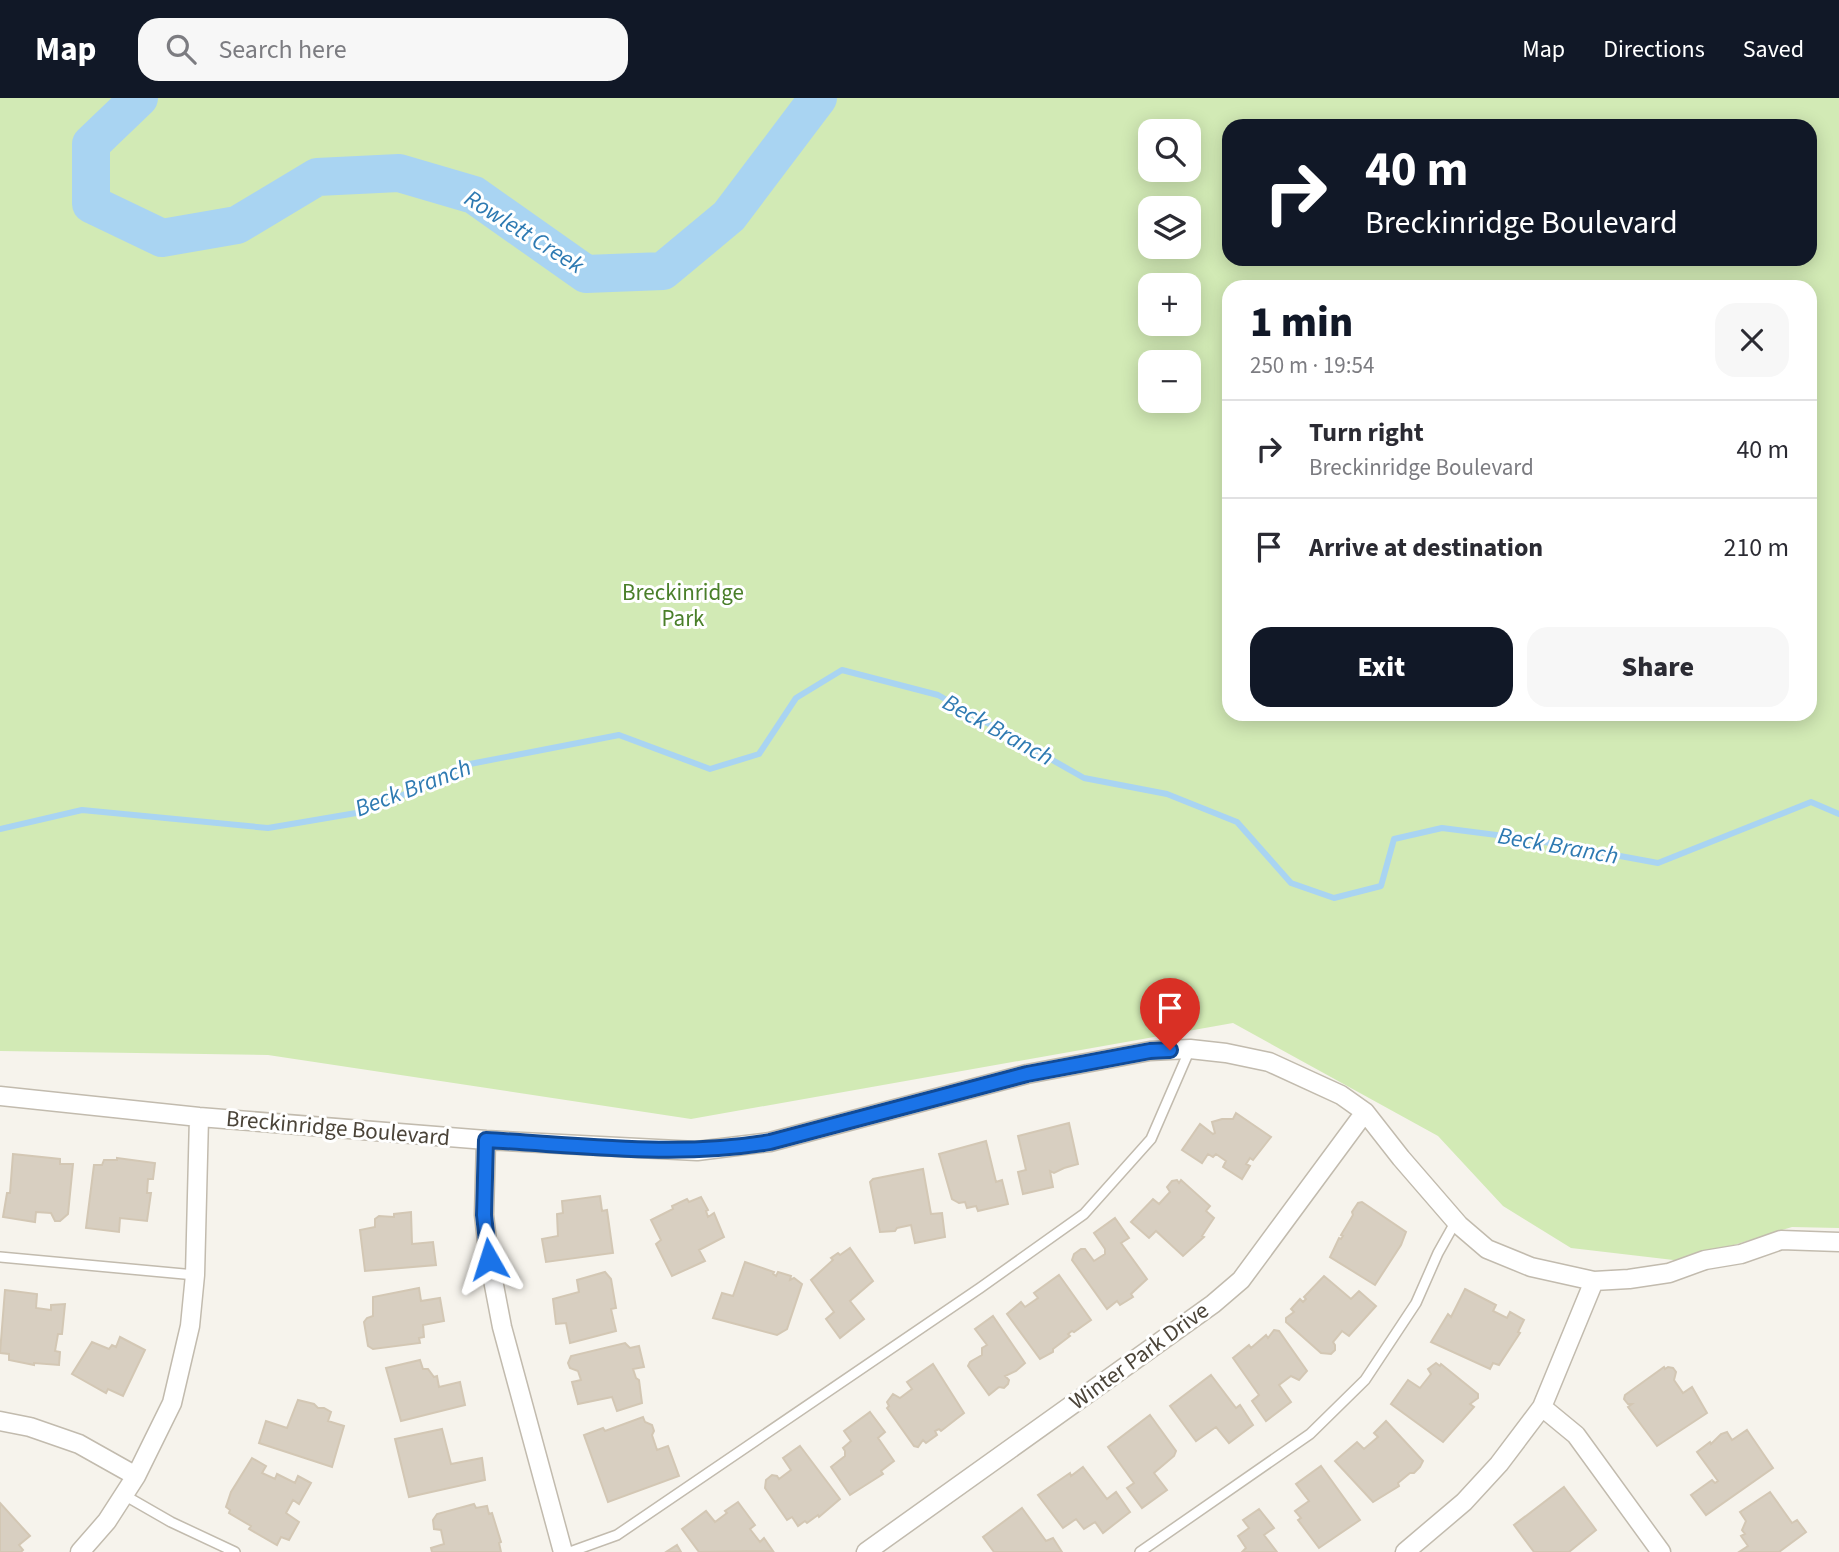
<!DOCTYPE html>
<meta charset="utf-8">
<style>
:root{--surface:#fff;--page:#f7f7f7;--text:#2b2b33;--muted:#7c7c81;--line:#e1e1e2;--accent:#111827}
body{margin:0;font-family:"Source Sans 3",sans-serif;background:var(--page);color:var(--text);height:100vh;display:flex;flex-direction:column;font-size:26px;white-space:nowrap}
*{box-sizing:border-box;margin:0}
p{font-size:23px;color:var(--muted)}
.icon{flex:none;width:38px;height:38px;fill:none;stroke:currentColor;stroke-width:2;stroke-linecap:round;stroke-linejoin:round}
.map{position:relative;flex:1;overflow:hidden}
.sheet{position:absolute;left:1222px;top:182px;width:595px;height:441px;display:flex;flex-direction:column;background:var(--surface);border-radius:21px;box-shadow:0 4px 18px #0003}
.sheet>*{flex:none}
.banner{position:absolute;left:1222px;top:21px;width:595px;height:147px;border-radius:21px;box-shadow:0 4px 18px #0003;background:#111827;color:#fff;overflow:hidden}
.buttons{position:absolute;left:1138px;top:21px;display:grid;gap:14px}
.buttons a{display:grid;place-items:center;width:63px;height:63px;border-radius:14px;background:var(--surface);box-shadow:0 4px 18px #0003;font-size:35px}
.pin{position:absolute;display:grid;place-items:center;width:60px;height:60px;color:#fff;margin:-72px -30px;border-radius:50% 50% 50% 0;rotate:-45deg;box-shadow:0 0 7px #0007}
.pin .icon{rotate:45deg}
.me{position:absolute;width:77px;margin:-38px;rotate:354deg;stroke-linejoin:round;filter:drop-shadow(0 0 5px #0008)}
.turn{display:flex;align-items:center;gap:24px;height:147px;padding:0 28px;font-size:32px}
.turn .icon{width:91px;height:91px;stroke-width:2.5}
.turn b{display:block;font-size:49px;line-height:60px}
.round{display:grid;place-items:center;flex:none;width:74px;height:74px;border-radius:21px;background:var(--page)}
.headline{display:flex;align-items:center;justify-content:space-between;height:119px;padding:0 28px}
h1{font-size:42px;font-weight:800;line-height:52px;color:var(--accent)}
.action{display:flex;gap:14px;margin-top:auto;padding:14px 28px}
.action a{flex:1;height:80px;border-radius:21px;background:var(--accent);color:#fff;font-size:28px;font-weight:800;line-height:80px;text-align:center}
.action a+a{background:var(--page);color:var(--text)}
ul{padding:0;list-style:none}
li{display:flex;align-items:center;gap:21px;height:98px;padding:0 28px;border-top:2px solid var(--line)}
li div{flex:1}
li b{display:block;font-size:26px}
li em{font-style:normal}
header{display:flex;align-items:center;gap:42px;box-sizing:border-box;height:98px;padding:0 35px;background:var(--accent);color:#fff}
header strong{font-size:33px}
nav{display:flex;gap:38px;margin-inline-start:auto;font-size:24px}
.search{width:490px;height:63px;background:var(--page);display:flex;align-items:center;gap:18px;box-sizing:border-box;padding:0 24px;border-radius:21px;color:var(--muted);font-size:26px}
.map>svg:first-child{display:block}
.green{fill:#d2eab5;fill-rule:evenodd}
.lines{fill:none;stroke-linecap:round;stroke-linejoin:round}
.stream{stroke:#a9d4f2;stroke-width:6}
.river{stroke:#a9d4f2;stroke-width:38}
.building{fill:#d8cfc1;stroke:#d3c7b4;stroke-width:2}
.lane-casing{stroke:#c2bbae;stroke-width:12}
.street-casing{stroke:#c2bbae;stroke-width:21}
.lane{stroke:#fff;stroke-width:9}
.street{stroke:#fff;stroke-width:18}
.route-casing{stroke:#114b97;stroke-width:18}
.route{stroke:#1a73e8;stroke-width:12}
.labels{text-anchor:middle;dominant-baseline:central;stroke-width:6;stroke-linejoin:round;paint-order:stroke}
.park-label{font-size:23px;fill:#4a7f2a;stroke:#fff}
.street-label{font-size:23px;fill:#4b4439;stroke:#fff}
.water-label{font-size:24px;font-style:italic;fill:#2e7ab2;stroke:#fff}
</style>
<header>
<strong>Map</strong>
<div class="search"><svg class="icon" aria-label="search" viewBox="0 0 24 24"><circle cx="10" cy="10" r="6"/><path d="M15 15l6 6"/></svg>Search here</div>
<nav><a>Map</a><a>Directions</a><a>Saved</a></nav>
</header>
<div class="map">
<svg width="1839" height="1454" viewBox="0 0 1839 1454">
<rect width="100%" height="100%" fill="#f6f3ec"/>
<!-- green -->
<path class="green" d="M0,0h1839v1130l-47,-1 -110,34 -111,-13 -68,-42 -65,-70 -205,-113 -542,96 -423,-64 -268,-4zM1228,28h582v133h-582zM1150,33h38v39h-38zM1150,110h38v39h-38zM1150,187h38v39h-38zM1228,189h582v427h-582zM1150,264h38v39h-38z"/>
<g class="lines">
<!-- stream -->
<path class="stream" d="M0,731l82,-19 186,18 100,-17 102,-47 149,-29 91,34 49,-15 37,-56 46,-28 96,25 146,83 83,16 70,28 54,61 43,15 47,-12 13,-47 48,-11 86,11 130,24 153,-61 28,12"/>
<!-- river -->
<path class="river" d="M139,0l-48,46v60l71,34 75,-13 80,-48 82,-4 75,22 112,79 77,-3 66,-55 89,-118"/>
</g>
<!-- building -->
<path class="building" d="M1236,1015l35,24 -18,23 -3,-2 -4,6 4,2 -8,13 -19,-12 3,-6 -10,-7 -3,3 -5,-3 -6,9 -20,-13 18,-26 13,10 2,-1 -3,-11 10,-3h11z
M1069,1025l9,41 -14,4 -10,5 -4,-2 3,16 -30,7 -5,-22 8,-2 -8,-34z
M986,1043l10,41 6,-2 6,24 -30,7 -2,-5 -9,2 -2,-6 -6,1 -7,-4 -13,-45z
M13,1056l47,5v5h13l-5,50 -8,7h-5l-4,-8 -15,-1 -1,10 -32,-5 4,-24h3z
M117,1060l38,5 -2,16h-5l-1,14h4l-4,28 -27,-3 -1,14 -33,-4 8,-63h8l2,-5h13z
M923,1071l8,45 11,-1 3,24 -30,6 -4,-18 -14,3 -2,3 -15,1 -10,-50 3,-3z
M1177,1082l2,3 2,-3 29,26 -4,5 8,7 -12,18 2,1 -21,19 -27,-25 -7,7 -18,-16 22,-23 6,5 11,-12 -3,-5 5,-6z
M600,1098l2,15 5,-1 6,43 -67,9 -4,-23 16,-3 -1,-22 6,-1 -1,-12z
M701,1099l7,13 -2,1 2,6 6,-4 10,24 -25,13 6,11 -33,15 -16,-32 5,-4 -10,-20 22,-11 -1,-3 15,-7 2,3z
M1362,1104l44,30 -5,13 -26,40 -45,-28 9,-19 2,1 2,-3 -2,-1 12,-20 -1,-3 6,-9z
M411,1114l1,32 21,-2 3,23 -71,6 -5,-41 15,-3v-8l4,-3 15,1v-3z
M1115,1120l14,20 -8,5 26,36 -16,15 2,3 -13,8 -3,-4 -10,8 -35,-49 2,-6 7,-5h4l9,12 11,-7v-5l-11,-16z
M850,1150l23,33 -23,20 14,18 -24,19 -14,-19 8,-7 -23,-32 22,-20 -2,-2 7,-5 2,2z
M745,1164l29,10 -1,2 3,2 2,-4 13,4 -1,4 4,-2 8,6 -15,45 -10,6 -64,-17 9,-25 11,3z
M605,1174l6,7 5,29 -5,1 5,22 -46,12 -4,-20 -10,1 -3,-25 26,-7 -2,-12z
M1059,1177l32,45 -17,12 -2,-1 -4,3 2,2 -17,13v3l-13,7 -33,-45 14,-12 4,5 13,-9 -4,-5z
M1324,1178l27,23 8,-8 17,15 -27,30 -7,-5 -9,11 2,3v5l-4,4 -10,-1 -35,-31v-4l8,-6 -3,-3 9,-10 3,3 3,-3 -2,-2z
M419,1190l2,13 19,-3 4,23 -21,4 1,12 -5,1 1,5 -47,6 -5,-3 -4,-24 3,-4 6,-2v-19z
M1465,1191l31,16 -3,6 14,7 3,-6 14,8 -6,12 2,1 -21,32 -6,-2 -3,6 -59,-27 17,-28 3,3z
M5,1192l32,4 -1,14 15,2v-5l14,-1 -3,30h-4l-3,17 5,1 -1,13 -25,-2v2l-25,-5v-6l-9,-1z
M993,1218l32,47 -9,8 -11,5 4,4 -1,4 -4,4 -5,-1 -10,8 -21,-29 2,-4 12,-7v-7l5,-3 -12,-16z
M1274,1232l5,1 28,40 -8,9 -8,-4 -12,9 12,17 -25,19 -14,-20 7,-6 -26,-37 16,-13 2,3 15,-13 2,3z
M120,1239l25,13 -22,46 -15,-7 -2,4 -34,-19 20,-32 17,7 3,-4 4,2z
M625,1245l5,5 9,-2 5,21 -11,2 3,9 3,2 3,23 -25,8 -5,-14 -34,7 -6,-22 9,-2 -3,-9 -8,-3 -2,-5 3,-7z
M420,1262l3,9h5l6,8 3,-1 2,11 21,-5 5,23 -64,16 -15,-53z
M1436,1265l4,3 1,-2 37,30v4l-8,6 4,3 -31,35 -52,-38 17,-24 12,8 11,-14 -3,-5z
M933,1266l31,49 -23,18 -2,-2 -4,2 2,4 -11,8 -3,-3 -5,7 -4,-1 -27,-38 2,-2 -2,-4 6,-8 7,4 12,-9 -5,-7z
M1664,1269l1,2 3,-2 5,1 3,4 -2,8 9,13 9,-6 15,26 -50,33 -29,-39 4,-3h-4l-4,-5 1,-4z
M1211,1277l25,33 4,-3 13,20 -24,18 -13,-16 -20,14 -26,-35z
M298,1302l16,4 4,4h6l7,4 -3,9 16,5 -12,41 -73,-24 7,-22 21,7z
M870,1314l15,20 -7,6 16,23 -13,10 2,3 -33,21 -19,-28 14,-11v-5l-2,-3 8,-7 -7,-10z
M1150,1317l26,36 -2,5 -20,17 13,17 -25,18 -15,-20 7,-5 -26,-36z
M643,1319l2,5 7,3 2,6 -2,4 5,15 11,-4 11,30 -71,26 -24,-67 19,-7 2,3z
M1386,1323l37,40 -3,6 -6,6h-4l-12,10 1,3 -26,16 -38,-41 22,-19 7,7 14,-12 -4,-4z
M442,1331l9,35 31,-6 3,22 -76,17 -14,-58z
M1747,1332l26,38 -67,47 -15,-20 21,-15 3,3 3,-2 -21,-29 13,-10 1,2 10,-10 6,-2 5,8z
M800,1348l40,53 -21,18 -1,-2 -11,8 -2,-2 -7,5 -6,-9 -5,3 -22,-32 1,-8 6,-5 5,1 2,3 12,-9 -8,-12z
M252,1360l14,8 -4,7 13,6 2,-5 18,9 3,-7 13,7 -12,21 -6,-4 -7,13 13,9 -10,18 -8,-3 -4,8 -28,-16 2,-3 -22,-13 1,-3 -4,-3 5,-15z
M1321,1368l39,54 -41,28 -21,-28 3,-2 -6,-7 14,-10 -13,-17z
M1083,1369l24,32 9,-7 14,20 -27,21 -8,-11 -11,7 -8,-10 -13,9 -25,-33 32,-22 1,3z
M1564,1389l32,43 -27,22h-35l-20,-27z
M1770,1394l22,31 5,-3 9,12 -27,20h-40l9,-6 -7,-10 4,-2 -3,-4 4,-9 -6,-9z
M738,1404l17,23 -5,4 10,13 4,-4 9,13 -74,1 -17,-23 24,-18 9,11 12,-9 -2,-2z
M0,1405l30,33 -11,9 4,5 -2,2h-21z
M474,1406l2,4 11,-2 2,8 3,-1 9,29 -2,1 2,9h-69l-1,-4 13,-4 -3,-14 -7,-1 -1,-9 4,-6z
M1022,1410l24,33 7,-3 9,14h-68l-11,-15z
M1259,1411l15,19 -10,7 13,17h-35l4,-4 -8,-12 11,-8 -6,-8z
M677,1447l4,7h-15z"/>
<g class="lines">
<defs>
<path id="lane" d="M0,1159l195,18
M124,1397l47,27 64,30
M570,1454l47,-17 363,-247 104,-74 67,-75 39,-90
M1140,1454l170,-118 55,-54 51,-77 22,-50 18,-32"/>
<path id="street" d="M0,998l199,21 287,23 211,11 73,-9 257,-68 123,-23 40,-2 36,4 43,9 72,33 24,17 36,46 58,67 28,24 44,18 63,14 35,-2 40,-6 36,-13 36,-6 40,-14 58,2
M486,1042l-2,75 5,44 13,68 61,225
M1542,1309l34,28 85,117
M0,1323l30,6 49,17 57,32
M80,1454l27,-31 29,-45 36,-73 18,-77 5,-51 4,-158
M866,1454l347,-248 28,-24 124,-168
M1405,1454l59,-50 35,-38 43,-57 52,-126"/>
</defs>
<!-- lane casing -->
<use href="#lane" class="lane-casing"/>
<!-- street casing -->
<use href="#street" class="street-casing"/>
<!-- lane -->
<use href="#lane" class="lane"/>
<!-- street -->
<use href="#street" class="street"/>
</g>
<g class="lines">
<defs>
<path id="route" d="M489,1161l-5,-44 2,-75c94,5 191,18 284,2l257,-68 123,-23 20,-1"/>
</defs>
<!-- route casing -->
<use href="#route" class="route-casing"/>
<!-- route -->
<use href="#route" class="route"/>
</g>
<g class="labels">
<!-- park labels -->
<g class="park-label">
<text x="683" y="494">Breckinridge<tspan x="683" dy="26">Park</tspan></text>
</g>
<!-- street labels -->
<g class="street-label">
<text transform="translate(338 1030) rotate(5)">Breckinridge Boulevard</text>
<text transform="translate(1139 1258) rotate(-36)">Winter Park Drive</text>
</g>
<!-- water labels -->
<g class="water-label">
<text transform="translate(524 134) rotate(32)">Rowlett Creek</text>
<text transform="translate(998 632) rotate(29)">Beck Branch</text>
<text transform="translate(413 690) rotate(-21)">Beck Branch</text>
<text transform="translate(1558 748) rotate(10)">Beck Branch</text>
</g>
</g>
</svg>
<div class="buttons">
<a><svg class="icon" aria-label="search" viewBox="0 0 24 24"><circle cx="10" cy="10" r="6"/><path d="M15 15l6 6"/></svg></a>
<a><svg class="icon" aria-label="layers" viewBox="0 0 24 24"><path d="M12 4l9 5-9 5-9-5zM3 14l9 5 9-5"/></svg></a>
<a>+</a>
<a>−</a>
</div>
<div class="pin" style="left:1170px;top:952px;background:#d93025"><svg class="icon" aria-label="arrive" viewBox="0 0 24 24"><path d="M6 21V4h12l-3 4 3 4H6"/></svg></div>
<svg class="me" style="left:489px;top:1161px" viewBox="-20 -20 40 40"><path d="M0-17L14 15 0 8-14 15z" fill="#1a73e8" stroke="#fff" stroke-width="4"/></svg>
<div class="banner">
<div class="turn"><svg class="icon" aria-label="right" viewBox="0 0 24 24"><path d="M7 20v-9h11M14 6l5 5-5 5"/></svg><div><b>40 m</b>Breckinridge Boulevard</div></div>
</div>
<section class="sheet">
<div class="headline"><div><h1>1 min</h1><p>250 m · 19:54</p></div><a class="round"><svg class="icon" aria-label="close" viewBox="0 0 24 24"><path d="M6 6l12 12M18 6L6 18"/></svg></a></div>
<ul>
<li><svg class="icon" aria-label="right" viewBox="0 0 24 24"><path d="M7 20v-9h11M14 6l5 5-5 5"/></svg><div><b>Turn right</b><p>Breckinridge Boulevard</p></div><em>40 m</em></li>
<li><svg class="icon" aria-label="arrive" viewBox="0 0 24 24"><path d="M6 21V4h12l-3 4 3 4H6"/></svg><div><b>Arrive at destination</b></div><em>210 m</em></li>
</ul>
<div class="action"><a>Exit</a><a>Share</a></div>
</section>
</div>
